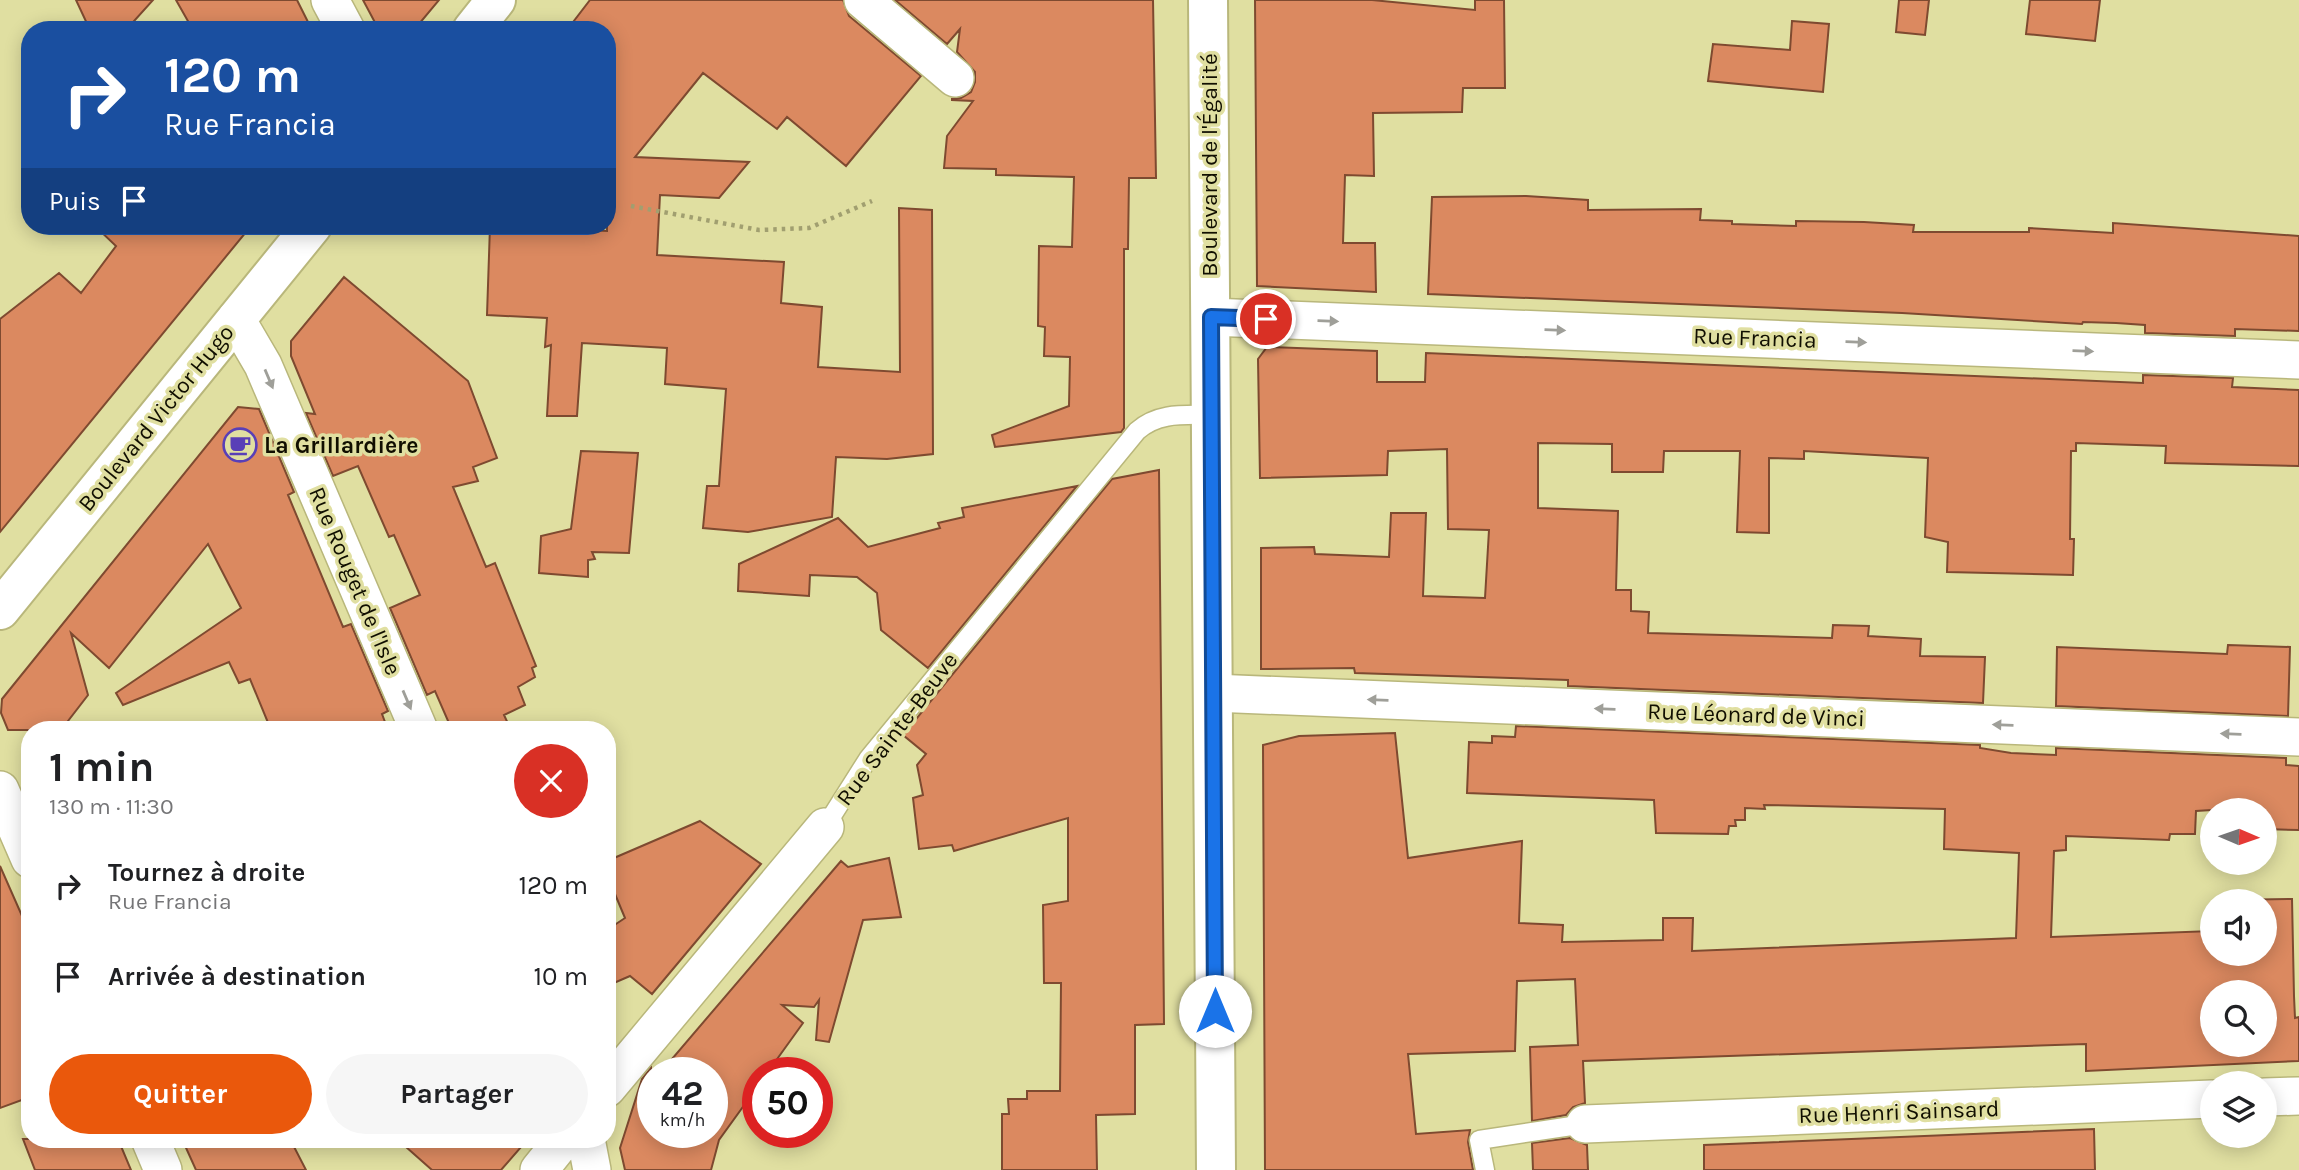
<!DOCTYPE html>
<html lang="fr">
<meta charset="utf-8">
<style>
:root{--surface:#fff;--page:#f6f6f6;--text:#202124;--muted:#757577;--accent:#ea580c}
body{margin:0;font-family:Karla,sans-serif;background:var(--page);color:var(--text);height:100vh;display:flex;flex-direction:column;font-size:26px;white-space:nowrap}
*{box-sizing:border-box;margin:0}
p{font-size:23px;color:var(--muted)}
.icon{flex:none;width:38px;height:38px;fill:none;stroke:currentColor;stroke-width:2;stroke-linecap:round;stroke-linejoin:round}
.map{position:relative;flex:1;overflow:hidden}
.drawer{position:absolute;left:21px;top:721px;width:595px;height:427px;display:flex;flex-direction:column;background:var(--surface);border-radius:28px;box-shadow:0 4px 18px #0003}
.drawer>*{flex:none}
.banner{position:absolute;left:21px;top:21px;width:595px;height:214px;border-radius:28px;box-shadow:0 4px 18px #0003;background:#1a4fa0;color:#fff;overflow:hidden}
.needle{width:46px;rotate:92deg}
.controls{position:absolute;left:2200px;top:798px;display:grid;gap:14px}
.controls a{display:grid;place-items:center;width:77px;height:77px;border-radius:50%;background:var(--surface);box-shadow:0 4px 18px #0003;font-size:35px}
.speed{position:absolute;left:637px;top:1057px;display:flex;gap:14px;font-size:35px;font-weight:700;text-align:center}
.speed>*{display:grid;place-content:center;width:91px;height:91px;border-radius:50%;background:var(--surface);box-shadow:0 4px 18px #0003;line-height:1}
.speed small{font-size:18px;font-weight:400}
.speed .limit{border:10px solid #d22;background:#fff;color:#111}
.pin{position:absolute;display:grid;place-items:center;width:60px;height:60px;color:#fff;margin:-30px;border:4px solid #fff;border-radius:50%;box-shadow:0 2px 7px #0007}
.me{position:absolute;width:77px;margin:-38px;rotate:0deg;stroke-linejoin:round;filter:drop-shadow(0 0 5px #0008)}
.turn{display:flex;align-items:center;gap:24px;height:147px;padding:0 28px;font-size:32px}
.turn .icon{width:91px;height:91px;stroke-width:2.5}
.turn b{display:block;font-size:49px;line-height:60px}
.then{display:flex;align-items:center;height:66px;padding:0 28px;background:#0003;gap:14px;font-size:26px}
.round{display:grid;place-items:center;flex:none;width:74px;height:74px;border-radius:37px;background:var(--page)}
.summary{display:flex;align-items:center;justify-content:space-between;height:119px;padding:0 28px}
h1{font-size:42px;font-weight:700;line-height:52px}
.button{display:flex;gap:14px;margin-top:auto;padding:14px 28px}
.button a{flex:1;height:80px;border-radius:42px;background:var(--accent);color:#fff;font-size:28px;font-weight:700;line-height:80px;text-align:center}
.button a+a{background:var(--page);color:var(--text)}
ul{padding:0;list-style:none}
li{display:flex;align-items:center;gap:21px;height:91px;padding:0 28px}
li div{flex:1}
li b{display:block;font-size:26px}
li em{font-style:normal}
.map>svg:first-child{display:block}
.building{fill:#db8960;stroke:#7e4a30;stroke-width:2;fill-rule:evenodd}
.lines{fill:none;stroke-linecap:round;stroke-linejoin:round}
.service-casing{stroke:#b9b77b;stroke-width:21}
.minor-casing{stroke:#b9b77b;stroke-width:40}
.secondary-casing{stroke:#b9b77b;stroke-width:42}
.primary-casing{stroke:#b9b77b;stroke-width:42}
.path{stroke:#a19f70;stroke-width:4.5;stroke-dasharray:3.5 5;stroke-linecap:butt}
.service{stroke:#fff;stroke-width:18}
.minor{stroke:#fff;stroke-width:37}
.secondary{stroke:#fff;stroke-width:38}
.primary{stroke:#fff;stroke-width:38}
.oneway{fill:#9f9f99}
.route-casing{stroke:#114b97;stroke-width:18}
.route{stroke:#1a73e8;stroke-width:12}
.labels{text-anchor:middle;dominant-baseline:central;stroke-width:7;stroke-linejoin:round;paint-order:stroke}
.street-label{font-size:23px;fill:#100e00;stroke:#e0dfa1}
.poi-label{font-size:23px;font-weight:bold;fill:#100e00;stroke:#e0dfa1;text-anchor:start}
</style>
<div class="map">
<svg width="2299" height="1170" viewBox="0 0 2299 1170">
<rect width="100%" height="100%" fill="#e0dfa1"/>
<!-- building -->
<path class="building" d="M76,0h77l-27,30h-36z
M176,0h121l15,30h-119z
M363,0h76l-25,30h-35z
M590,0h253l6,16 72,60 -75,90 -59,-49 -10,12 -74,-56 -68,84 114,5 -30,36 -59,-3 -3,60 127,7 -3,41 41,4 -4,60 82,5 -1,-164 33,2 1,244 -46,5 -51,-2 -4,60 -84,15 -45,-4 4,-42h12l7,-97 -61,-5 2,-36 -85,-5 -5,73h-30l4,-71 -6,2 2,-29 -60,-3 3,-89 117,5v-201h-40z
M895,0h258l3,178h-27l-1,71h-4v179l-3,4 -126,15 -3,-12 77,-29 1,-49 -26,-1 1,-29 -7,-1 1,-80 33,1 2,-70 -78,-2v-6l-52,-1 3,-32 26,-35 -21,-1v-1l9,-1 10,-6 4,-10v-10l-18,-20 3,-23 -13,15z
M1255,0h117l103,10v-10h29l1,88h-42l-1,24 -89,1 1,63 -29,-1 -2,68h32l1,49 -119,-6z
M1899,0h30l-4,35 -29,-3z
M2030,0h70l-5,41 -69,-7z
M1792,21l37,3 -6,68 -115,-11 5,-37 77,6z
M1526,196l62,4v10l113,-1 -1,11 32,1v3l64,2v-5l68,1 50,3 -1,7h116v-4l84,5v-10l186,13v95l-64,-2v7l-90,-3v-8l-29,-2 -33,-1 -1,2 -180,-11 -474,-19 4,-97z
M95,226h156l-251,306v-213l59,-46 22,20 35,-47z
M344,277l124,104 29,77 -24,9 5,14 -25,6 33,80 9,-4 41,103 -4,2 3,9 -17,10 7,18 -21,10 7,15h-59l-17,-39 -8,4 -37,-87 30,-13 -26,-60 -5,2 -31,-71 -25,10 -27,-63 9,1 -24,-58v-15z
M1267,347l110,4v31h48l1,-29 717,30v-8l90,3 -1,9 67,3v76l-134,-3 1,-17 -90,-3v8h-5l-1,88h4l-1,36 -126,-3 1,-30 -23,-5 3,-79 -124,-7v8l-35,-1v75l-32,-1 3,-81h-76l-1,21h-51v-28l-74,-1v65l80,3 -2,79h15v21l18,1 -1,21 184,5 1,-13 36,1 -1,10 53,3 -1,17 65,1 -2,46 -415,-17v-6l-213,-7 -1,-5 -93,1v-121l53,-1 1,7 74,3 2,-44h35l-3,83 62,2 4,-68 -41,-1 -1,-80 -59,2 -1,24 -127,3 -2,-119z
M238,407l21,2 35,83 -6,3 55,132 8,-3 37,87 -6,3 6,16h-117l-21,-51 -11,4 -10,-21 -106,43 -7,-12 125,-85 -33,-64 -99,124 -38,-35 17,62 -27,35h-53l-7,-17 1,-14z
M581,451l57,2 -9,100 -37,-1 3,7 -7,1v17l-49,-4 2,-37 30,-7z
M1159,470l5,554 -29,1v89l-39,1 1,55h-95v-56h7l-1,-15h19v-8h33l1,-108h-17l-1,-78 25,-4v-83l-114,33 -2,-6 -33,4 -6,-51 10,-3 -6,-30 9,-11 -23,-19 209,-256z
M1077,486l-149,182 -47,-38 -4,-37 -20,-16 -47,-2 -1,21 -71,-5 1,-27 99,-46 30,29 72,-19 -2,-5 26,-6 -2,-9z
M2228,645l62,2 -2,69 -232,-10 1,-59 170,7z
M1516,726l464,19v3l31,5 45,2v-7l230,10v7l13,1v64l-35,-1v-19h-52l-16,1 -1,23h-25l-1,6 -103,-4v14l-12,1 -3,86 161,-6v23h52v-53l-36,-1 64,-1 2,97 1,22 4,-1v44l-213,10v-27l-503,17 2,42 -12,4 -7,8 -34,6 -2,-74 48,-2 -3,-66 -58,2 -2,70 -107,3 8,80 54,-4 -2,12 5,28h-208l-2,-425 36,-9 96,-3 13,125 114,-17 -3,82 44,2 -1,17 101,-2v-22h30l-1,33 324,-13 3,-85 -75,-4 1,-40 -181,-4 1,4 -20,-1v12h-10l1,6h-7l-1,8 -72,-1 -2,-33 -187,-7 2,-51 23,1v-7l23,1zM2212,992h52v53h-52z
M700,821l61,43 -109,130 -22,-18 -23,10v-56l18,-12 -18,-43v-14z
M889,858l12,59 -38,3 -34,122 -13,-2 3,-40 -5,7 -32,-2 21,18 -36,50h-9v13l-39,54 -8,30h-86l-5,-22 22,-69 9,-11 2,64h59v-59h-52l181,-212 7,6z
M0,866l30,68v163l-30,11z
M2094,1129l1,41h-391v-25z
M1570,1138l17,7 1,25h-55l-1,-27z
M23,1139h95l13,31h-96z
M182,1139h108l16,31h-110z
M397,1139h131l-27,31h-69z"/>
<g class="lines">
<defs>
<path id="service" d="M825,827l43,-68 269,-328c21,-19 47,-16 75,-16
M1485,1170l-6,-30 106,-16"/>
<path id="minor" d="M330,0l16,30
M863,0l92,78
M1211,317l1088,43
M236,319l27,46 156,365
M1213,693l1086,44
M0,790l30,69
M607,1088l218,-261
M2264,1097l35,-1
M1585,1124l627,-25
M150,1139l13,31
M586,1139l6,31
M539,1170l25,-31"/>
<path id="secondary" d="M1208,0l8,1170"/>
<path id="primary" d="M472,30l24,-30
M0,610l312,-384"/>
</defs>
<!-- service casing -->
<use href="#service" class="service-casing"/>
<!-- minor casing -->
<use href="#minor" class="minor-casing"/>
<!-- secondary casing -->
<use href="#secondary" class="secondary-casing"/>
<!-- primary casing -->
<use href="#primary" class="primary-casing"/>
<!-- path -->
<path class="path" d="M631,206l128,24 50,-2 63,-27"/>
<!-- service -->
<use href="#service" class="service"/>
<!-- minor -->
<use href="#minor" class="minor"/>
<!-- secondary -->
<use href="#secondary" class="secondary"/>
<!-- primary -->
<use href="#primary" class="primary"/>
</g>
<!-- one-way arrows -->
<defs><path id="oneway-solid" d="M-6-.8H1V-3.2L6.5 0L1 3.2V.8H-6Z" transform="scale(1.75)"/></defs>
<g class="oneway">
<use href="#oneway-solid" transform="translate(1328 321) rotate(2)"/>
<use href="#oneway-solid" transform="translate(1555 330) rotate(2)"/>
<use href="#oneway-solid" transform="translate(1856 342) rotate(2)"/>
<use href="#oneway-solid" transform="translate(2083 351) rotate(2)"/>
<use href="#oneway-solid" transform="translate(269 379) rotate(67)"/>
<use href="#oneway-solid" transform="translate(407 700) rotate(67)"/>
<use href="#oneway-solid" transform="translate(1378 700) rotate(-178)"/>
<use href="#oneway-solid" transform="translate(1605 709) rotate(-178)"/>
<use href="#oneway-solid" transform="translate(2003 725) rotate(-178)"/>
<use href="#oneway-solid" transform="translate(2231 734) rotate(-178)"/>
</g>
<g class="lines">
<defs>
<path id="route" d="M1215,1011l-4,-694 55,2"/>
</defs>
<!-- route casing -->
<use href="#route" class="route-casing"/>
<!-- route -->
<use href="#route" class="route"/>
</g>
<!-- icons -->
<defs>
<symbol id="cafe-ring" viewBox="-11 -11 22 22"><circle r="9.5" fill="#e0dfa1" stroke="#593fb7" stroke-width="1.5"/><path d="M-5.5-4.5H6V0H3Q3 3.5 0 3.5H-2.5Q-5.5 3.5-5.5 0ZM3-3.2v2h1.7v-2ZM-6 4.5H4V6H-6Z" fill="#593fb7"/></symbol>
</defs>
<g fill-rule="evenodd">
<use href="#cafe-ring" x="221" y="426" width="38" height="38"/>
</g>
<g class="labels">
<!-- street labels -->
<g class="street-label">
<text transform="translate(1209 165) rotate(-90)">Boulevard de l'Égalité</text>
<text transform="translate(1755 338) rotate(2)">Rue Francia</text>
<text transform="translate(156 418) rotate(-51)">Boulevard Victor Hugo</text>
<text transform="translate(355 581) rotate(67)">Rue Rouget de l'Isle</text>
<text transform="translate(1756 715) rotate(2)">Rue Léonard de Vinci</text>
<text transform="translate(897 729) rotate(-53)">Rue Sainte-Beuve</text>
<text transform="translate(1899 1112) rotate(-2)">Rue Henri Sainsard</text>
</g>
<!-- poi labels -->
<g class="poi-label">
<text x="264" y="445">La Grillardière</text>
</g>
</g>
</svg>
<div class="controls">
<a><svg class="needle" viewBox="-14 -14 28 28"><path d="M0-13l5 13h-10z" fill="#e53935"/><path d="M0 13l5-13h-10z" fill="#757577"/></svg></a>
<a><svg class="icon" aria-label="sound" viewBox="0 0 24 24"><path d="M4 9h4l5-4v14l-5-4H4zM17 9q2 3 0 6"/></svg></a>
<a><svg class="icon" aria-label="search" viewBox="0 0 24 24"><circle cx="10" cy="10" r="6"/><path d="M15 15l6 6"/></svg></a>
<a><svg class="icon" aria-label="layers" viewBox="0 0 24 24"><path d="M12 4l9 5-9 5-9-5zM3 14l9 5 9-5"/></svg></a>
</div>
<div class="speed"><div>42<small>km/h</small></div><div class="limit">50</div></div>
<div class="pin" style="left:1266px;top:319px;background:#d93025"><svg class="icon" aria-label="arrive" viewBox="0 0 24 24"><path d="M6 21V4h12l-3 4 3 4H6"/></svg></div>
<svg class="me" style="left:1215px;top:1011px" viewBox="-20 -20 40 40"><circle r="19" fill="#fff"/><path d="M0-13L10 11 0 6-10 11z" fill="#1a73e8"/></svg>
<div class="banner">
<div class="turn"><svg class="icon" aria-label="right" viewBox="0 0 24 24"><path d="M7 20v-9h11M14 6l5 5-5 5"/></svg><div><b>120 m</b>Rue Francia</div></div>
<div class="then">Puis<svg class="icon" aria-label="arrive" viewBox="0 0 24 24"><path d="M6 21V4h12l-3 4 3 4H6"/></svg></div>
</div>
<section class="drawer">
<div class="summary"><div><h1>1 min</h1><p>130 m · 11:30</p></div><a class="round" style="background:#d93025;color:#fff"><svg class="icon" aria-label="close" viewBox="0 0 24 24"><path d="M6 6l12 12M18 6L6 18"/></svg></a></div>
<ul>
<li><svg class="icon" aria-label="right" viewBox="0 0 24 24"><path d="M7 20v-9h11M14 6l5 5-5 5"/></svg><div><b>Tournez à droite</b><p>Rue Francia</p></div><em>120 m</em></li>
<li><svg class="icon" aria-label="arrive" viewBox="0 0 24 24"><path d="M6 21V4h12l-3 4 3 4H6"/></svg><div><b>Arrivée à destination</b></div><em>10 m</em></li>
</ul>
<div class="button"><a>Quitter</a><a>Partager</a></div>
</section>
</div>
